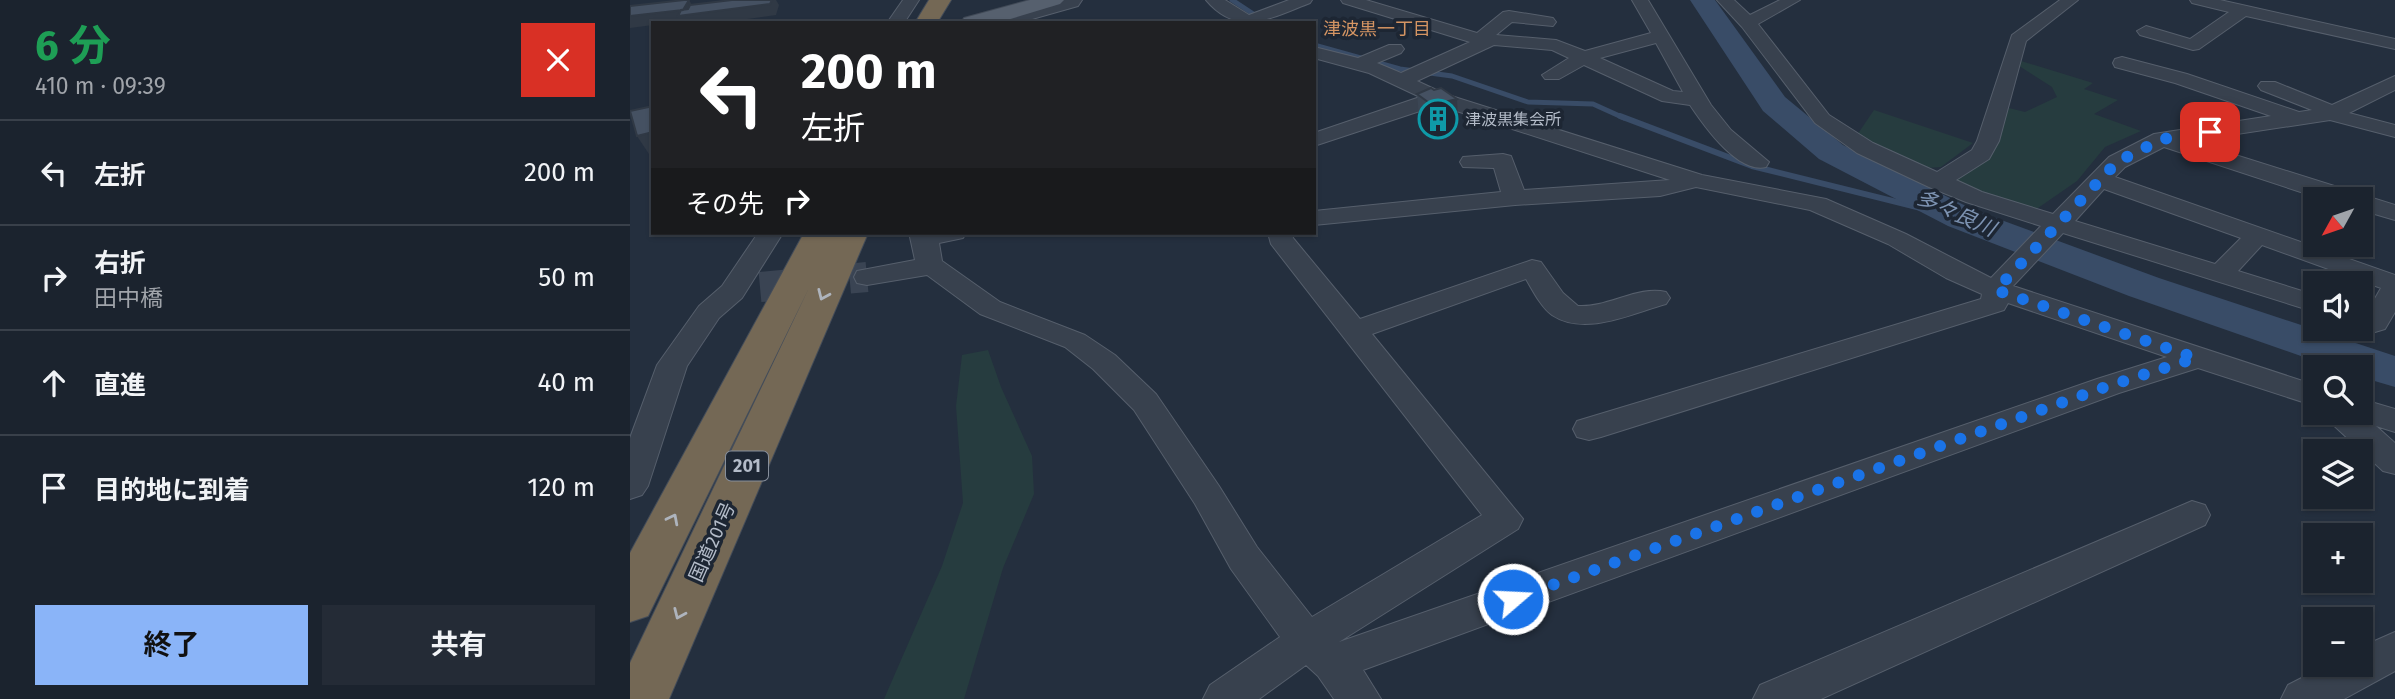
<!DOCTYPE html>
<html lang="ja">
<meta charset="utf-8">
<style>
:root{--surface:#1b232e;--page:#242b36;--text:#f1f3f6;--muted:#a0a4aa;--line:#39404a;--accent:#8ab4f8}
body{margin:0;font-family:"Fira Sans","Noto Sans JP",sans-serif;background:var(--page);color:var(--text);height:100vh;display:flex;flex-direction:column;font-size:26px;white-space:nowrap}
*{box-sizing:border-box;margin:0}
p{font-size:23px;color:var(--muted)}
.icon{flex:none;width:38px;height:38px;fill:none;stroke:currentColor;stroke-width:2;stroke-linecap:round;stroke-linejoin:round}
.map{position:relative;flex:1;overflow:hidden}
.sheet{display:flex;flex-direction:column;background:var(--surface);width:630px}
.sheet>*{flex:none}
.hud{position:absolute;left:21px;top:21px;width:665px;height:214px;border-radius:0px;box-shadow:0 2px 5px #0004,0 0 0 2px var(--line);background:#202124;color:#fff;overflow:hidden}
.needle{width:46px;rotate:230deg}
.controls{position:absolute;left:1673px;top:187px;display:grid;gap:14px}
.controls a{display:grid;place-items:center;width:70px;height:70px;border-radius:0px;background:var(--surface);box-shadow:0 2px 5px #0004,0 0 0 2px var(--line);font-size:35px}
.pin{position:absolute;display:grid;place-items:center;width:60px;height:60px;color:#fff;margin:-30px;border-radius:14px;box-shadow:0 4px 10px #0006}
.me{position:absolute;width:77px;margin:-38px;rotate:71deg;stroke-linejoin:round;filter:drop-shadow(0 0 5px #0008)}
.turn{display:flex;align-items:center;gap:24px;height:147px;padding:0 35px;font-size:32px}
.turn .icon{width:91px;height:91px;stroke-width:2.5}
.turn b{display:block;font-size:49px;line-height:60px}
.then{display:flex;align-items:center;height:66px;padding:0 35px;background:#0003;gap:14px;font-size:26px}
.round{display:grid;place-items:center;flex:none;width:74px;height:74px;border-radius:0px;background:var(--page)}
.head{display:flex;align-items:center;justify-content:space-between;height:119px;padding:0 35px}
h1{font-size:42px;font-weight:700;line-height:52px;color:#1e9e55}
.button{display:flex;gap:14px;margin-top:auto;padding:14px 35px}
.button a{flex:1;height:80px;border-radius:0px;background:var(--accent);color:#111;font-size:28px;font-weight:700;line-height:80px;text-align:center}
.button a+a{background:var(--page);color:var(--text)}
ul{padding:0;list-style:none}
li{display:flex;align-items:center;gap:21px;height:105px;padding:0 35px;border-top:2px solid var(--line)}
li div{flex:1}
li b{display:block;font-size:26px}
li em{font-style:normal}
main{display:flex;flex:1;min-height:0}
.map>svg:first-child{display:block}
.green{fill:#263c3f}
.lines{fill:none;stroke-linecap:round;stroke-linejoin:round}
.stream-far1{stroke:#394c67;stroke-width:5}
.stream{stroke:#394c67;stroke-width:6}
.river{fill:#394c67;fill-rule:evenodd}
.minor-tunnel{stroke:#3a4453;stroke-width:30;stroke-dasharray:30 15;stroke-linecap:butt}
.minor-casing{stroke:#565f6c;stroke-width:2}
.major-casing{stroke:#414a57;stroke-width:2}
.highway-casing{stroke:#434c59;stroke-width:2}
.minor{fill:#38414e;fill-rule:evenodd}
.major{fill:#56606e;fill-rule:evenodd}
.highway{fill:#746855;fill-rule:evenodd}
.wall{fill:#3b4654}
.shaded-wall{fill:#303945}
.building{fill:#455162;stroke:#303945;stroke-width:2}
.oneway{stroke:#aeb4bd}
.route{stroke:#1a73e8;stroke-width:12;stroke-dasharray:0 21.6}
.labels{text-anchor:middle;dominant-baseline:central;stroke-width:7;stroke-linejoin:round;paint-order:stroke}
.far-poi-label{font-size:16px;fill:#b4bcc9;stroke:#1d2633;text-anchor:start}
.far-neighbourhood-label{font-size:18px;fill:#d59563;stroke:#1d2633}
.shield{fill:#1d2633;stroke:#878f9c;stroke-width:2}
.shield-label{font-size:18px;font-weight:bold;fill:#b4bcc9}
.street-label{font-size:19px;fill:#b4bcc9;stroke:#1d2633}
.water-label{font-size:21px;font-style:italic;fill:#7c92b1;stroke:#1d2633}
</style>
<main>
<section class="sheet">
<div class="head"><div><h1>6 分</h1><p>410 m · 09:39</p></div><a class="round" style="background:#d93025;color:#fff"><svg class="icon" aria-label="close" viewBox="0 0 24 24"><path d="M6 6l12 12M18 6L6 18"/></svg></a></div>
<ul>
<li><svg class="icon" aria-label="left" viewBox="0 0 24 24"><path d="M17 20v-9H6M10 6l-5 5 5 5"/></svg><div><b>左折</b></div><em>200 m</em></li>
<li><svg class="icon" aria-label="right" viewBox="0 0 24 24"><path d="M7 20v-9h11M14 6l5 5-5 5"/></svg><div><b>右折</b><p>田中橋</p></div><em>50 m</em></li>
<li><svg class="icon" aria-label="ahead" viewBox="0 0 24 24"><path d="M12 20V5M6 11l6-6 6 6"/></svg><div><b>直進</b></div><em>40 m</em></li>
<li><svg class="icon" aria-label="arrive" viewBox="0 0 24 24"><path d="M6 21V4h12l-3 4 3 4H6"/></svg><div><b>目的地に到着</b></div><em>120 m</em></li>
</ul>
<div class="button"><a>終了</a><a>共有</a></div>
</section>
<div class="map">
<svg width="1765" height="699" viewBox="0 0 1765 699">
<rect width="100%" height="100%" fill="#242f3e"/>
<!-- green -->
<path class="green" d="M1391,61l72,22 -9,6 34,11 -24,14 47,17 -36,16 -28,34 -39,27 -14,1 -71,-29 39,-28 17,-44 16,4 32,-15 -5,-10 -36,-23z
M1244,110l99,33 -32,24 -15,1 -69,-33z
M358,350l13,37 31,69 2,38 -31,74 -39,131h-80l58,-133 21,-63 -7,-97 6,-51z"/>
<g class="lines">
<!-- stream-far1 -->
<path class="stream-far1" d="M602,0l35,23
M684,45l86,24 52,7 76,26 65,2 31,14"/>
<!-- stream -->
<path class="stream" d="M990,116l132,50 209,52"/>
<!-- river -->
<path class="river" d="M1060,0h25l70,97 58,48 131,65 185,68 236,78v31l-34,-10v-9h-26l-206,-72 -181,-70 -129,-67 -56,-48z"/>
<!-- minor-tunnel -->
<path class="minor-tunnel" d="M130,287l107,-10"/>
<defs>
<path id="minor" d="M273,0h16l-15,23h-17z
M434,0h18l-4,6 -60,17h-28l2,-4z
M576,0h19l24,15 40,-15h23l-2,3c-39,15 -72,35 -104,-3z
M711,0h25l111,33 26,-21 6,-1 38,6 6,1 3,4 -3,4 -41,-4 -16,13 60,5 29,11 66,-18 -19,-33h16l63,105 20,25 38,32 -3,5c-28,7 -62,-41 -76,-62l-28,-4 -78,-36 -25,14h-14l-3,-4 27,-17 -17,-8 -58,-5 -77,36 28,13 257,81 124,24 80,35 85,44 50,-52 -75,-24 -37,-15 -72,-34 -42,-30 -73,-96 -25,-27h17l16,15 30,-15h20l-42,24 71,91 44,28 64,29 35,-22 5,-9 35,-106 48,-35h18l-52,41 -27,100 -10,18 -33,21 26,12 71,22 56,-57 45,-23 117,-18 -96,-33 -60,-16 -2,-4 2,-4 7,-2 65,17 112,38 13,-2 -51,-20 -3,-4 3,-4h14l57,23 63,-29v14l-46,23 46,12v12l-65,-17 -139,21 204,64v15l-34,-10v-10h-36l-161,-53 -39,20 -10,10 280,98v37l-10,17 -10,3 -10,-3 -4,-6 20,-35 -119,-43 -24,26 77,24v17l-252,-79 -50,53 302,99v21l-117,-38 -79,25 -756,277 18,29h-47l-16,-23 -12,-11 -47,34h-56l7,-14 70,-48 -49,-68 -36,-65 -61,-94 -41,-41 -28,-22 -85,-33 -53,-39 -60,10 -10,-2 -3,-6 3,-6 58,-11 -5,-23 3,-4h53l-3,5 -24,5 3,18 58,41 85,33 30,20 41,39 63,92 38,61 55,70 170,-102 -211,-271 -3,-11h24l1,5 67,81 172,-59 9,2 22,31 15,13c30,2 60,-21 88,-14l4,6 -4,6c-33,9 -81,33 -114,11 -11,-8 -19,-24 -26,-36l-154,55 151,185 -5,10 -179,113 758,-263 70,-22 -159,-54 -4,7 -403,127 -12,3 -12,-3 -4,-8 4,-8 404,-122 1,-5 -36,-16 -58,-34 -78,-34 -114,-23 -36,9 -145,9 -201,20v-14l187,-19 -7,-24 -31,-1 -3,-5 3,-5 40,-3 8,2 13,34 146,-10 -232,-75 -124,41v-13l106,-36 -51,-24 -55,-15v-11l44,11 31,-13h12l3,4 -3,4 -24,10 24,10 69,-31 -127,-39zM1026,43l27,49 -10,-1 -73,-33zM1474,189l137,49 -26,26 -140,-43z
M1560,0h30l175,39v10l-149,-33 -47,33 -6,1 -53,-15 -3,-4 9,-5 44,13 39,-27 -37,-9z
M128,233h25l-41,65 -23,20 -32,48 -39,120 -6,9 -12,4v-61l27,-73 42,-59 23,-20z
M1731,399l34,10v23l-19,-6 19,17v31l-12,-3 -54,-50 -5,-8h37z
M1562,501l13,4 5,10 -5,10 -384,174h-68l7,-14z
M1765,632v39l-51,28h-63l7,-14 39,-20h34v-18z"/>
<path id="major" d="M400,0h34l-4,4 -63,19h-36l3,-5z"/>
<path id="highway" d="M299,0h22l-14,23h-22z
M174,233h64l-199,466h-39v-36l179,-375 -161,328 -18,6v-69z"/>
</defs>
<!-- minor casing -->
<use href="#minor" class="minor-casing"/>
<!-- major casing -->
<use href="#major" class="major-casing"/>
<!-- highway casing -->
<use href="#highway" class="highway-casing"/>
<!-- minor -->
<use href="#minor" class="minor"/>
<!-- major -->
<use href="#major" class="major"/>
<!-- highway -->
<use href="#highway" class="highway"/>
</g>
<!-- wall -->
<path class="wall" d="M787,94l41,28 -24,6 -15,-11z"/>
<!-- shaded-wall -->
<path class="shaded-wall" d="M59,0l6,10 77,-10h4l3,5 -3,10 -58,8h-37v-1l-28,1v2l-23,3v-12z
M827,99l1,23 -24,6 -2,-23z
M23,132v21l-4,1 -12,-18z"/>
<!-- building -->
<path class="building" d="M54,0h5l-6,10 -53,6v-10z
M102,0h40l-2,4 -92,12 3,-6 7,-1 2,-4z
M801,88l3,2 7,-2 16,11 -25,6 -15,-11z
M23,106v26l-16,4 -7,-25z"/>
<!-- one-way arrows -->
<defs><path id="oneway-chevron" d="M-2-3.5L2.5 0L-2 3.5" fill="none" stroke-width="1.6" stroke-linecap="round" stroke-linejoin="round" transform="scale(1.75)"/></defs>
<g class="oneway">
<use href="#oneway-chevron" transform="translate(193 295) rotate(114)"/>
<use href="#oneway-chevron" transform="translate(43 519) rotate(-63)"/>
<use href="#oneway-chevron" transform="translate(49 614) rotate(114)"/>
</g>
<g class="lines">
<!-- route -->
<path class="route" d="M883,599l595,-213 88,-28 -200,-68 121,-128 45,-23 48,-7"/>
</g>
<!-- icons -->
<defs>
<symbol id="building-ring" viewBox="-11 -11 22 22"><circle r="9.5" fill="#1d2633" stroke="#0f9aa8" stroke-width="1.5"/><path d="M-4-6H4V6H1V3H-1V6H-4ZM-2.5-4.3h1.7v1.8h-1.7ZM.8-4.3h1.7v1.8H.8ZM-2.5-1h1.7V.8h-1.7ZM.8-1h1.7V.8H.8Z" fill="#0f9aa8"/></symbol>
</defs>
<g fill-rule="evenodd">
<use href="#building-ring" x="786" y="97" width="44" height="44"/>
</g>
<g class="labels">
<!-- far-poi labels -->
<g class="far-poi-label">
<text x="835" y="119">津波黒集会所</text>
</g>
<!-- far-neighbourhood labels -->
<g class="far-neighbourhood-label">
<text x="747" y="29">津波黒一丁目</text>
</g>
<!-- shield labels -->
<rect class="shield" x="96" y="451.5" width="42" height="29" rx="5"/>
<g class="shield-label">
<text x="117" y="466">201</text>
</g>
<!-- street labels -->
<g class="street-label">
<text transform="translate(82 542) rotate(-66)">国道201号</text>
</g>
<!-- water labels -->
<g class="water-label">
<text transform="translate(1326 213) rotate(24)">多々良川</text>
</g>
</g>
</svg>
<div class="controls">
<a><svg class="needle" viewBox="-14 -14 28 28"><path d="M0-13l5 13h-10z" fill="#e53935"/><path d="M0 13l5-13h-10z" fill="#a0a4aa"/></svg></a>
<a><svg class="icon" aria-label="sound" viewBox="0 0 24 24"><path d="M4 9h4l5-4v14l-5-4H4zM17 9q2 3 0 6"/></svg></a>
<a><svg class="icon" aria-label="search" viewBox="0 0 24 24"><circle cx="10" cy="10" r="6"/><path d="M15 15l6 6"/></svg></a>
<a><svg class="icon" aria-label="layers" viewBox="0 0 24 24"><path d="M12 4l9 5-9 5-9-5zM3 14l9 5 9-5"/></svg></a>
<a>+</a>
<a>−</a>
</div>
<div class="pin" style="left:1580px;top:132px;background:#d93025"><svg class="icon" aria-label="arrive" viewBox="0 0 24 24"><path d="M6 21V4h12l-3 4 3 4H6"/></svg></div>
<svg class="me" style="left:883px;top:599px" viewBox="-20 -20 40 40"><circle r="17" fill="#1a73e8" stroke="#fff" stroke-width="3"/><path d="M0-11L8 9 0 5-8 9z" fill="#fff"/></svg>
<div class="hud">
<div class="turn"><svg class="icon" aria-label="left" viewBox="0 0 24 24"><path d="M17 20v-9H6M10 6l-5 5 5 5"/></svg><div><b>200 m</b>左折</div></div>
<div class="then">その先<svg class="icon" aria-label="right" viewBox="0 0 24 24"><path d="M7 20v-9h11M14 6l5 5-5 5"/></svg></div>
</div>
</div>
</main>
